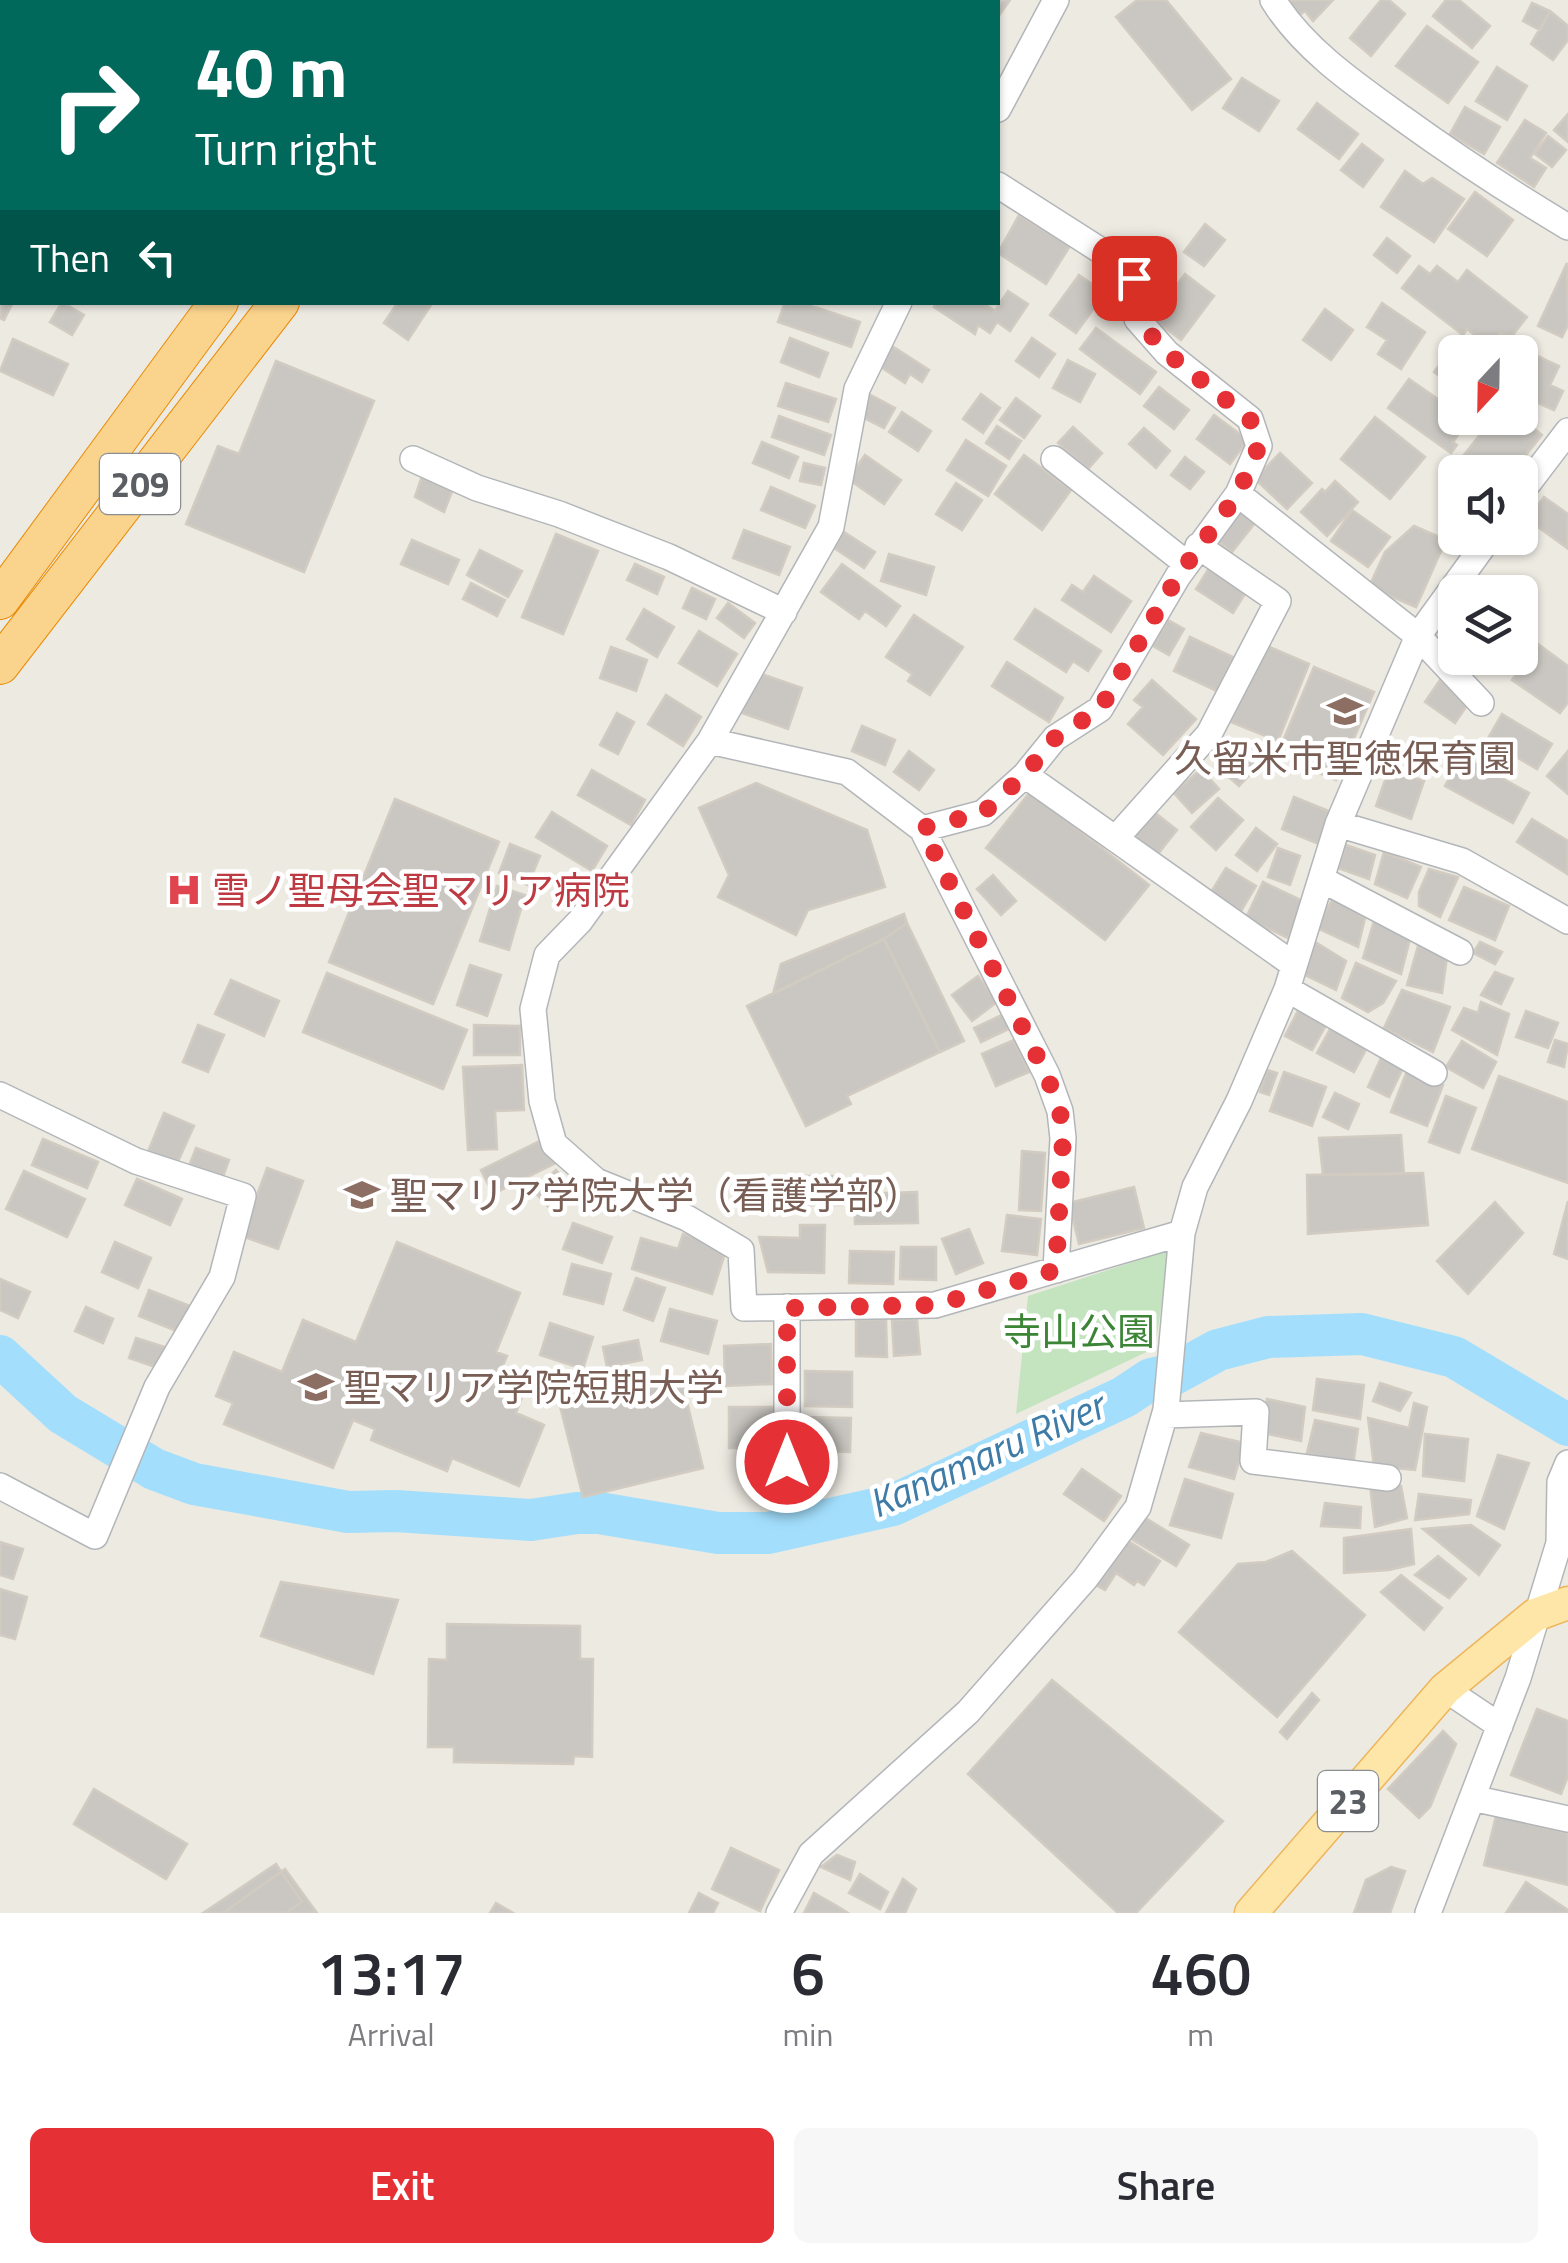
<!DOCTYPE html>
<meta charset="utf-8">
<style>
:root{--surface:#fff;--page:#f7f7f7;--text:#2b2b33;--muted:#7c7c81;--accent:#e53135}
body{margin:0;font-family:"Titillium Web","Noto Sans JP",sans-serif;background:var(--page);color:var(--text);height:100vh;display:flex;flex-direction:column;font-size:38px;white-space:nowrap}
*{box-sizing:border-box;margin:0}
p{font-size:32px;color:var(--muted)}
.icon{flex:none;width:55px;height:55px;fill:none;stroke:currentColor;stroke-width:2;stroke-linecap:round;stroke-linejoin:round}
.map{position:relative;height:1913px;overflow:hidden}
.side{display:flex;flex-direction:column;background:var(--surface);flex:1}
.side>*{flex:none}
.top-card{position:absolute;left:0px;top:0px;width:1000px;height:305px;box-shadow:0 2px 8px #0004;background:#00695c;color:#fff;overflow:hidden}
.needle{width:65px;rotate:202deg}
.tools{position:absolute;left:1438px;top:335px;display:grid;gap:20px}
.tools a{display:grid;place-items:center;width:100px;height:100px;border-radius:15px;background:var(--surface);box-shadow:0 2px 8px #0004;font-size:50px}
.pin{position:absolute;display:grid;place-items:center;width:85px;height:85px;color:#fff;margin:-42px;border-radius:20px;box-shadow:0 5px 15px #0006}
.me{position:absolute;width:110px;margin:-55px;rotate:0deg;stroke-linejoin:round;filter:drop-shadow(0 0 8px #0008)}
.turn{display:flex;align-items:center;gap:35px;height:210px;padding:0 30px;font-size:45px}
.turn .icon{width:130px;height:130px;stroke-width:2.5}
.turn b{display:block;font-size:70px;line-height:85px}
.then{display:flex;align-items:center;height:95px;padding:0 30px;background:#0003;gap:20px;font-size:38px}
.eta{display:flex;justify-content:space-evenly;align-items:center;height:170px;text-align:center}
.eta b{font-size:60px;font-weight:600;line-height:70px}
.cta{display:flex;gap:20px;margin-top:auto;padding:20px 30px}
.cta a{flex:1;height:115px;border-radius:15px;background:var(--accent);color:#fff;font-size:40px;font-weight:600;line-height:115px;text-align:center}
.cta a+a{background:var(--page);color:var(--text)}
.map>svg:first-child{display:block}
.green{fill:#c3e4bf}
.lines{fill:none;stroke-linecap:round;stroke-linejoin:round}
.river{stroke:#a3dffd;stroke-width:42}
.building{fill:#cac7c2;stroke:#d2cbc1;stroke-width:2.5}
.minor-casing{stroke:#b3b6b9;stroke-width:28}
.major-casing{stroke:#eeb55b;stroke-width:35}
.highway-casing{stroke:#ea8b06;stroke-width:40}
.minor{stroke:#fff;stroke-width:25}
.major{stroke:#fde6a7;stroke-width:32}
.highway{stroke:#fad38c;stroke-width:38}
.route{stroke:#e53135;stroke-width:18;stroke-dasharray:0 32.4}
.labels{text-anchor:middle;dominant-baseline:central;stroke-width:9;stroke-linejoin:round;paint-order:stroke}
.shield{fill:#fff;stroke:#8c8f92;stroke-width:2.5}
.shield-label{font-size:35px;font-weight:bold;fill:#5b5f63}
.education-label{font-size:38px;fill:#785e54;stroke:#fff;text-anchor:start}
.health-label{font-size:38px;fill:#be3a42;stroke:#fff;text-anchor:start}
.park-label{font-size:38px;fill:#3c8537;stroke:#fff}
.water-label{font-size:40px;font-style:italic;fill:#3e7ba6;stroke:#fff}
</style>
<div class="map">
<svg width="1568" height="1913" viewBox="0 0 1568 1913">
<rect width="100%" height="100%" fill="#edeae2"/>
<!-- green -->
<path class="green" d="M1170,1250l-15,98 -139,66 12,-118z"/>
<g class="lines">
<!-- river -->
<path class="river" d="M0,1356l63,58 91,55 40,15 154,28 48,-1 135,9 46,-7h22l119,20h50l125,-28 231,-108 27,-18 23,-5 44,-24 50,-13 94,-3 92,23 114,68"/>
</g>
<!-- building -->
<path class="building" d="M216,0h155l-1,2z
M716,0h44l3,2h-49z
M921,0h89l-12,17v-15h-79z
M1137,0h29l65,79 -39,31 -76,-93z
M1292,0h41l-20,21 -8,-10 -7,5 -9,-8z
M1381,0h8l16,14 -34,42 -21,-18z
M1446,0h13l31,26 -18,22 -39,-32z
M1532,3l18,8 -10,19 -17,-9z
M1550,11l18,15v14l-15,20 -22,-16z
M1427,26l51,36 -30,41 -52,-37z
M1497,67l30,19 -20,34 -31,-19z
M1242,78l37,23 -20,30 -36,-23z
M1317,103l41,31 -19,25 -41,-30z
M1465,107l35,20 -16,27 -34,-20z
M1568,114v28l-14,-12z
M1525,120l21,13 -16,25 16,10 -12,19 -37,-24z
M1548,136l18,14 -14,17 -17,-13z
M1362,144l21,16 -20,27 -22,-17z
M1405,171l18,13 9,-6 32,21 -30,43 -53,-35z
M1475,192l38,28 -26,36 -39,-27z
M1019,215l51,31 -24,38 -48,-31z
M1205,224l20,16 -21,26 -20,-14z
M1387,238l23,18 -13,17 -23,-18z
M1567,263l1,62 -6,12 -24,-11z
M1419,266l11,8 7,-8 21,16 9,-12 60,47 -15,19 -12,-3 -11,13 -22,-17 -4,6 -61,-47z
M1185,274l29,22 -33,44 -29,-22z
M1079,275l26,18 -29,40 -26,-18z
M0,277l2,25h11l-9,18 -4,-2z
M1008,291l20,13 -18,27 -13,-9 -7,11 -12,-8 -3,9 -41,-27 3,-5h44l14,9z
M62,302l22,13 -12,20 -22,-13z
M398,302h35l-25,38 -24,-17z
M785,302h28l-1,4 48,16 -9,25 -73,-25z
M1382,303l43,29 -24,37 -23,-15 9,-14 -20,-13z
M1325,309l28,21 -22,30 -28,-20z
M1096,328l60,44 -16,22 -60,-45z
M790,338l38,15 -9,24 -38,-15z
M1032,338l23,16 -16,23 -23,-16z
M13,339l55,25 -15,31 -53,-24z
M1503,339l23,17 -6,8v-12h-27z
M889,344l40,26 -7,12 -12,-8 -5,9 -29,-19z
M1450,351l5,4v33l-21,-16z
M1533,354l26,12 -9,19 13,6 -9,19 -34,-15v-13z
M1068,360l27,14 -15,28 -27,-14z
M276,361l98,40 -70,171 -118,-48 32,-78 21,8z
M1409,379l46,32v7l13,3 -15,21 4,3 -6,8 -63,-45z
M786,383l50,16 -8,23 -50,-16z
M1159,387l30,23 -15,19 -30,-23z
M869,394l26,14 -11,20 -26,-13z
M981,394l19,14 -17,25 -20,-14z
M1016,398l24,18 -16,22 -24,-18z
M902,412l29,19 -13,20 -29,-19z
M1214,415l34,25 -18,24 -33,-25z
M779,416l52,19 -7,20 -52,-18z
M1375,417l50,40 -35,42 -49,-40z
M1520,417l22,18 -30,37h-47l-9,-7 37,-47z
M997,426l24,15 -12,18 -23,-16z
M1073,427l29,26 -14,16 -30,-26z
M1144,428l26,23 -14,17 -27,-24z
M966,440l40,26 -18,30 -41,-26z
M762,442l36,15 -9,21 -36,-15z
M1280,453l32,30 -25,26 -32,-30z
M865,455l36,25 -17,24 -36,-25z
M1024,455l47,35 -29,40 -47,-36z
M1185,457l19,15 -14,17 -19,-14z
M804,463l21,5 -4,17 -21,-4z
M422,476l31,13 -9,23 -29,-15z
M1335,481l23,21 -31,34 -26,-24 21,-23 3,3z
M956,483l26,17 -20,30 -26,-16z
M771,487l44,19 -10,22 -44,-18z
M1544,497l24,17 -1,34 -40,-29z
M1238,509l17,14 -23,29 -18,-14z
M1352,510l38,27 -22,30 -37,-26z
M1414,526l32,14 -30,67 -47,-20 16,-35z
M744,530l46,17 -11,28 -46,-17z
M844,532l31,20 -11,16 -30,-20z
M556,534l42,17 -35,83 -41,-17z
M412,540l47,20 -11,24 -47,-20z
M480,550l42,21 -14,26 -41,-22z
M889,554l45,13 -8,28 -45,-14z
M635,564l29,13 -7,17 -30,-14z
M842,564l58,42 -14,20 -21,-15 -6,8 -38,-27z
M1211,565l37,24 -15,24 -37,-24z
M1094,576l37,25 -20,31 -49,-32 10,-15 11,7z
M1503,577l32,25 -15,19v-29h-30z
M471,583l34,17 -8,16 -34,-17z
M692,588l23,11 -9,20 -23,-11z
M728,603l27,20 -11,15 -27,-20z
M644,609l30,18 -17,30 -30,-18z
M1035,609l66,42 -13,20 -15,-10 -7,11 -51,-33z
M914,615l49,32 -33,48 -22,-14 4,-7 -26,-17z
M1168,620l16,9 -15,26 -16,-9z
M699,631l38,23 -20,32 -38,-23z
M1190,637l43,20 -16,34 -43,-20z
M1263,644l46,20 -31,77 -47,-19z
M1538,644l30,22v36l-8,11 -48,-33z
M611,647l36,13 -11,31 -36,-13z
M1474,658h22l-8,10z
M1007,662l56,36 -14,24 -57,-36z
M1314,667l60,25 -38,88 -59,-25z
M756,672l46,16 -14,41 -46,-16z
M1152,680l44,39 -33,36 -35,-31 15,-17 -9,-7z
M1440,680l30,21 -15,22 -30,-21z
M666,695l35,22 -18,29 -35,-22z
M617,713l17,9 -16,32 -18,-9z
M1502,714l50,30 -15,25 -50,-29z
M862,726l33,14 -10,25 -33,-14z
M1234,746l23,21 -18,19 -23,-20z
M909,751l25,19 -15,20 -25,-18z
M1568,751v43l-21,-18z
M1461,756l68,37 -16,30 -68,-37z
M1201,769l18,20 -27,24 -18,-20z
M1389,769l35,12 -13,38 -35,-13z
M592,770l53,30 -14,25 -53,-30z
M756,783l111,47 18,57 -77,23 -12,25 -78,-38 11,-22 -30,-67z
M1030,792l119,93 -44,55 -119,-92z
M1294,797l42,17 -12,32 -42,-17z
M1218,798l25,22 -27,30 -25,-23z
M395,799l104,43 -66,162 -104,-42z
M1145,805l32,25 -19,24 -32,-24z
M552,812l55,34 -15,25 -56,-34z
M1532,819l36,22 -1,33 -50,-32z
M1256,828l21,16 -20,27 -21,-16z
M510,844l30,12 -12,29 -29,-12z
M1346,845l29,10 -6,24 -31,-11z
M1278,848l22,8 -10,29 -22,-8z
M1384,852l37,15 -14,31 -32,-14z
M1226,868l30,18 -15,25 -30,-19z
M1429,869l29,8 -18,40 -21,-11v-14z
M993,875l23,26 -15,14 -24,-26z
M1263,882l42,20 -17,36 -42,-20z
M497,886l28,9 -16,55 -29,-9z
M1464,887l45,19 -14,34 -46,-20z
M1334,896l31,22 -7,29 -41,-19z
M904,914l3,9 -23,16 -111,55 8,-30z
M1374,921l36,18 -9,35 -38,-16z
M907,923l57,118 -24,11 -56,-113z
M884,939l56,113 -93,44 4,8 -45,22 -59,-120z
M1312,940l34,21 -10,29 -31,-15 1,-19z
M1480,942l22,10 -7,12 -22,-11z
M1418,946l29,11 -5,36 -35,-8z
M1356,963l40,18 -13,22 -15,9 -26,-14z
M470,965l31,10 -14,41 -30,-11z
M1495,972l18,7 -12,25 -20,-9z
M327,973l140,57 -24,59 -140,-57z
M978,976l19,26 -25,19 -20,-26z
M231,980l48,21 -15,35 -49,-22z
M1402,990l48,17 -17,45 -49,-24z
M1481,1002l28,12 -12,41 -45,-25 12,-22 14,5z
M1301,1005l28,15 -17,30 -27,-14z
M1526,1011l32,12 -10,25 -32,-11z
M1004,1014l7,14 -30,14 -7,-14z
M1334,1022l36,20 -16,30 -37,-19z
M198,1025l26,10 -16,37 -25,-10z
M474,1025l46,1v29h-46z
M1014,1040l15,32 -33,14 -14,-32z
M1555,1040l13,4 -4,23 -16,-5z
M1462,1041l34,21 -13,26 -37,-21z
M1381,1058l22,10 -14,29 -21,-10z
M522,1065l2,45 -29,1 2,38 -29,1 -5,-83z
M1267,1070l10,3 -8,22 -9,-3z
M1407,1071l36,14 -16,41 -36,-14z
M1284,1072l42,15 -14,39 -42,-15z
M1499,1076l69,26v81l-96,-34z
M1335,1093l24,11 -11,25 -25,-12z
M1446,1096l30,12 -17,45 -30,-11z
M164,1113l30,13 -18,40 -29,-12z
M1401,1135l3,39 -81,1 -4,-37z
M546,1138l12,24 -65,32 -12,-24z
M43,1139l55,23 -11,26 -55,-23z
M196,1148l33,12 -6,17 -34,-11z
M1022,1151l23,2 -4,58 -22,-1z
M267,1168l36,13 -25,68 -36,-13z
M556,1170l18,21 -22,20 -19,-21z
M24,1171l61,28 -18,38 -61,-28z
M1423,1173l5,52 -120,9 -1,-59z
M797,1176h45v29h-44z
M137,1179l45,20 -12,26 -45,-20z
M1134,1187l10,41 -65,16 -10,-41z
M917,1192l1,31 -63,1 -1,-30z
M1568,1201v58l-14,-5z
M1495,1202l28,31 -55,61 -31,-33z
M1007,1215l34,4 -4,36 -35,-4z
M573,1223l39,14 -10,26 -39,-14z
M800,1225h25l-1,48 -56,-1 -9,-35 41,1z
M969,1229l14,34 -27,11 -14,-35z
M683,1234l44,13 -15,47 -80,-25 9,-31 37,11z
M115,1242l36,16 -13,30 -36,-16z
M397,1242l123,51 -24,59 11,4 -13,30 28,11 -6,16 28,12 -25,61 -67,-28 -5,13 -76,-31 4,-11 -22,-9 -20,48 -109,-44 9,-21 -17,-7 18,-44 48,20 21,-52 53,22z
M901,1247h35v33l-36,-1z
M850,1251l44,1 -1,32 -44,-1z
M572,1264l39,10 -8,30 -39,-10z
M636,1278l29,10 -12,33 -29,-11z
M0,1279l30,13 -12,26 -18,-8z
M149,1290l41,16 -11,26 -40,-16z
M86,1307l27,12 -10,24 -28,-12z
M670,1309l47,12 -9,33 -47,-13z
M886,1319l1,38 -31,-1v-36z
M917,1319l3,35 -26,2 -2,-36z
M550,1323l43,14 -10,32 -43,-14z
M136,1338l29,9 -7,21 -29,-10z
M638,1340l4,20 -35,7 -4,-20z
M771,1344l1,40 -47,2 -1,-40z
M805,1371l47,1v35l-47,-1z
M681,1377l22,91 -120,29 -23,-91z
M1317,1379l47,6 -4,34 -47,-9z
M1380,1383l31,10 -11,18 -27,-10z
M1267,1399l38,8 -4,34 -42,-9z
M1414,1403l13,4 -12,63 -41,-4 -6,-48 41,10z
M729,1407h45v41h-45z
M801,1417l50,1 -1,34 -50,-1z
M1315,1420l43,9 -5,37 -46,-13z
M1201,1433l43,10 -10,36 -45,-12z
M1425,1434l43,5 -4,42 -41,-5z
M1498,1455l31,8 -25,66 -27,-13z
M1082,1469l39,27 -17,25 -40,-27z
M1185,1479l48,15 -12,44 -51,-13z
M1370,1485l31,1 6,32 -32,9z
M1419,1494l52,6 -2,14 -54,6z
M1325,1503l36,4 -1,21 -39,-2z
M1144,1517l45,28 -13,21 -46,-28z
M1471,1525l29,20 -21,30 -56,-46z
M1411,1529l3,35 -25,6 -45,3v-35z
M1125,1539l35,22 -16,24 -7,-4 -3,4 -18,-12 -11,17 -9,-5z
M0,1542l23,7 -10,30 -13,-4z
M1292,1551l73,64 -88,102 -98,-85 59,-68 28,-2z
M1438,1556l28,23 -17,19 -34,-23z
M1401,1575l41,33 -18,22 -43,-38z
M281,1582l117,18 -25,74 -112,-38z
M0,1589l27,8 -12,42 -15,-4z
M447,1624l133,2v33h13l-1,98 -18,-1 -1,8 -119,-2v-15h-26l1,-88 18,1z
M1052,1680l171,141 -87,92h-18l-150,-139z
M1312,1693l7,7 -32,39 -7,-7z
M1537,1709l31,12v55l-7,18 -50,-19z
M1443,1731l13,13 -26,63 -11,11 -31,-29z
M94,1789l93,55 -21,35 -92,-55z
M1496,1816l72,17v52l-84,-20z
M731,1848l48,22 -19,41 -48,-22z
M837,1855l18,7 -5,18 -29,-13z
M276,1864l26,38 -16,11h-83z
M1391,1867l14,4 -15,42h-36l12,-33z
M285,1869l32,44h-94z
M860,1874l28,18 -8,17 -31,-16z
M903,1879l13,10 -11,24h-19z
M1526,1882l42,28 -2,3h-60z
M699,1893l19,10 -5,10h-24z
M814,1893l23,13 11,7h-44z
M496,1903l17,10h-23z"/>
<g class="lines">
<defs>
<path id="minor" d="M643,0l5,2
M1273,0c30,49 83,85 129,118 54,39 109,75 166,109
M10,2l1,-2
M0,33l2,-8
M998,109l58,-109
M0,157l2,1
M899,302l-42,87 -26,138 -121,214 -130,180 -33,34 -14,54 9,92 12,43 42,37 91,37 54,32 3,58 191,-3 247,-72
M413,459l64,29 82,26 110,43 115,55
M1054,459l133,105
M1238,494l180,142 63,67
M1520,494l48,-63
M710,741l137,31 75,57 125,246 13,36 3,27 -7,132
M1025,775l269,190
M1338,824l124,37 106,60
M922,829l61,-16 42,-38 30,-37 45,-29 78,-133 60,-82 21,-48 -9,-27 -83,-66 -30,-34 -3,-41 -28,-24 -108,-69
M1116,838l93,-104 69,-133 -80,-55
M1321,879l139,73
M1287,989l147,84
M0,1095l136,66 107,35 -21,81 -65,110 -62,149 -95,-50
M1165,1415l91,-3 -3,49 135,17
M787,1462v-155
M1445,1689l55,37
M1472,1798l96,21
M779,1913l32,-59 157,-142 117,-133 53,-72 28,-97 16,-177 13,-46 44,-86 48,-112 51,-165 80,-188 71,-98
M1428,1913l90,-235 41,-135 1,-61 8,-19"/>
<path id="major" d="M1251,1913l194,-224 90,-74 33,-12"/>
<path id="highway" d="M446,2l2,-2
M499,2l2,-2
M0,600l219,-298
M0,665l280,-363"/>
</defs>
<!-- minor casing -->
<use href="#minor" class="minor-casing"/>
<!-- major casing -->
<use href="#major" class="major-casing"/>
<!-- highway casing -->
<use href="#highway" class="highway-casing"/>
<!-- minor -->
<use href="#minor" class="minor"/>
<!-- major -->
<use href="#major" class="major"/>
<!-- highway -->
<use href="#highway" class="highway"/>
</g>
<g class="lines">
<!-- route -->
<path class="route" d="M787,1462v-154l148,-3 121,-35 7,-132 -3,-27 -13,-35 -125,-248 61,-15 42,-39 30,-36 45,-29 78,-133 60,-82 21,-48 -9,-27 -83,-66 -30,-34 -3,-41"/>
</g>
<!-- icons -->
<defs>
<symbol id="school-bare" viewBox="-9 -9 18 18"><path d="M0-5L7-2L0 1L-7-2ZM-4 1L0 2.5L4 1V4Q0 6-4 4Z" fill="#8d6e63" stroke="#fff" stroke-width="2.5" paint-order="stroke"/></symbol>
<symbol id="hospital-bare" viewBox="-9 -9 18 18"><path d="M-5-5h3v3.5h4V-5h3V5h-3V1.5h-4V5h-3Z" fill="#e0444e" stroke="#fff" stroke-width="2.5" paint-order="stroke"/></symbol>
<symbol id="university-bare" viewBox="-9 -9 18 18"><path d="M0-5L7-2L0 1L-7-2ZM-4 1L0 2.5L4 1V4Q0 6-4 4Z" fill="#8d6e63" stroke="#fff" stroke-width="2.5" paint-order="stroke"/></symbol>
</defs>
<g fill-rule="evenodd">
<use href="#school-bare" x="1320" y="686" width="50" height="50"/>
<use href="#hospital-bare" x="159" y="865" width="50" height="50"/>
<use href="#university-bare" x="337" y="1170" width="50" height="50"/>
<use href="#university-bare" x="291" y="1362" width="50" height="50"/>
</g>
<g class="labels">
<!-- shield labels -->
<g class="shield">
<rect x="100" y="454" width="80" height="60" rx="8"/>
<rect x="1318" y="1771" width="60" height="60" rx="8"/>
</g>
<g class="shield-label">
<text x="140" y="484">209</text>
<text x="1348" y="1801">23</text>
</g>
<!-- education labels -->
<g class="education-label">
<text x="1345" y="758" text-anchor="middle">久留米市聖徳保育園</text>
<text x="390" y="1195">聖マリア学院大学（看護学部）</text>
<text x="344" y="1387">聖マリア学院短期大学</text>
</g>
<!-- health labels -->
<g class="health-label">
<text x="212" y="890">雪ノ聖母会聖マリア病院</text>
</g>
<!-- park labels -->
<g class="park-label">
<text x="1079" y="1331">寺山公園</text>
</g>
<!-- water labels -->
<g class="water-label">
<text transform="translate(986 1454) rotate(-24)">Kanamaru River</text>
</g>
</g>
</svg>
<div class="tools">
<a><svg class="needle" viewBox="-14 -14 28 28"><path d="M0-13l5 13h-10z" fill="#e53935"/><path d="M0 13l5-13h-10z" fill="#7c7c81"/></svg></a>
<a><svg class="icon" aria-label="sound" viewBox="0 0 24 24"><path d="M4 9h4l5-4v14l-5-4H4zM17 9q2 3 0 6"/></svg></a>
<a><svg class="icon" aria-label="layers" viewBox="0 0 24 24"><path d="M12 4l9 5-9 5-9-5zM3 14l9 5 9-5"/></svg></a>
</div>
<div class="pin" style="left:1134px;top:278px;background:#d93025"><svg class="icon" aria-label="arrive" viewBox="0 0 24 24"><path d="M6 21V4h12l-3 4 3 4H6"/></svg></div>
<svg class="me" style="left:787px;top:1462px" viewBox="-20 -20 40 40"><circle r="17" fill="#e53135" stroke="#fff" stroke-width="3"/><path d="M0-11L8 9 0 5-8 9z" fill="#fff"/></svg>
<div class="top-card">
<div class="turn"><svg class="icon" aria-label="right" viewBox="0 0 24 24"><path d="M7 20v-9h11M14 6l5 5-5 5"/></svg><div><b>40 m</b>Turn right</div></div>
<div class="then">Then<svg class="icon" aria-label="left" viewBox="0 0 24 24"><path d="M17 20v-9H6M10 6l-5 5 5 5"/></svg></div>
</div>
</div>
<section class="side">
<div class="eta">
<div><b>13:17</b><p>Arrival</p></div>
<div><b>6</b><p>min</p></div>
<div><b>460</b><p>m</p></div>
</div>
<div class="cta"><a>Exit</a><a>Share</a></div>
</section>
